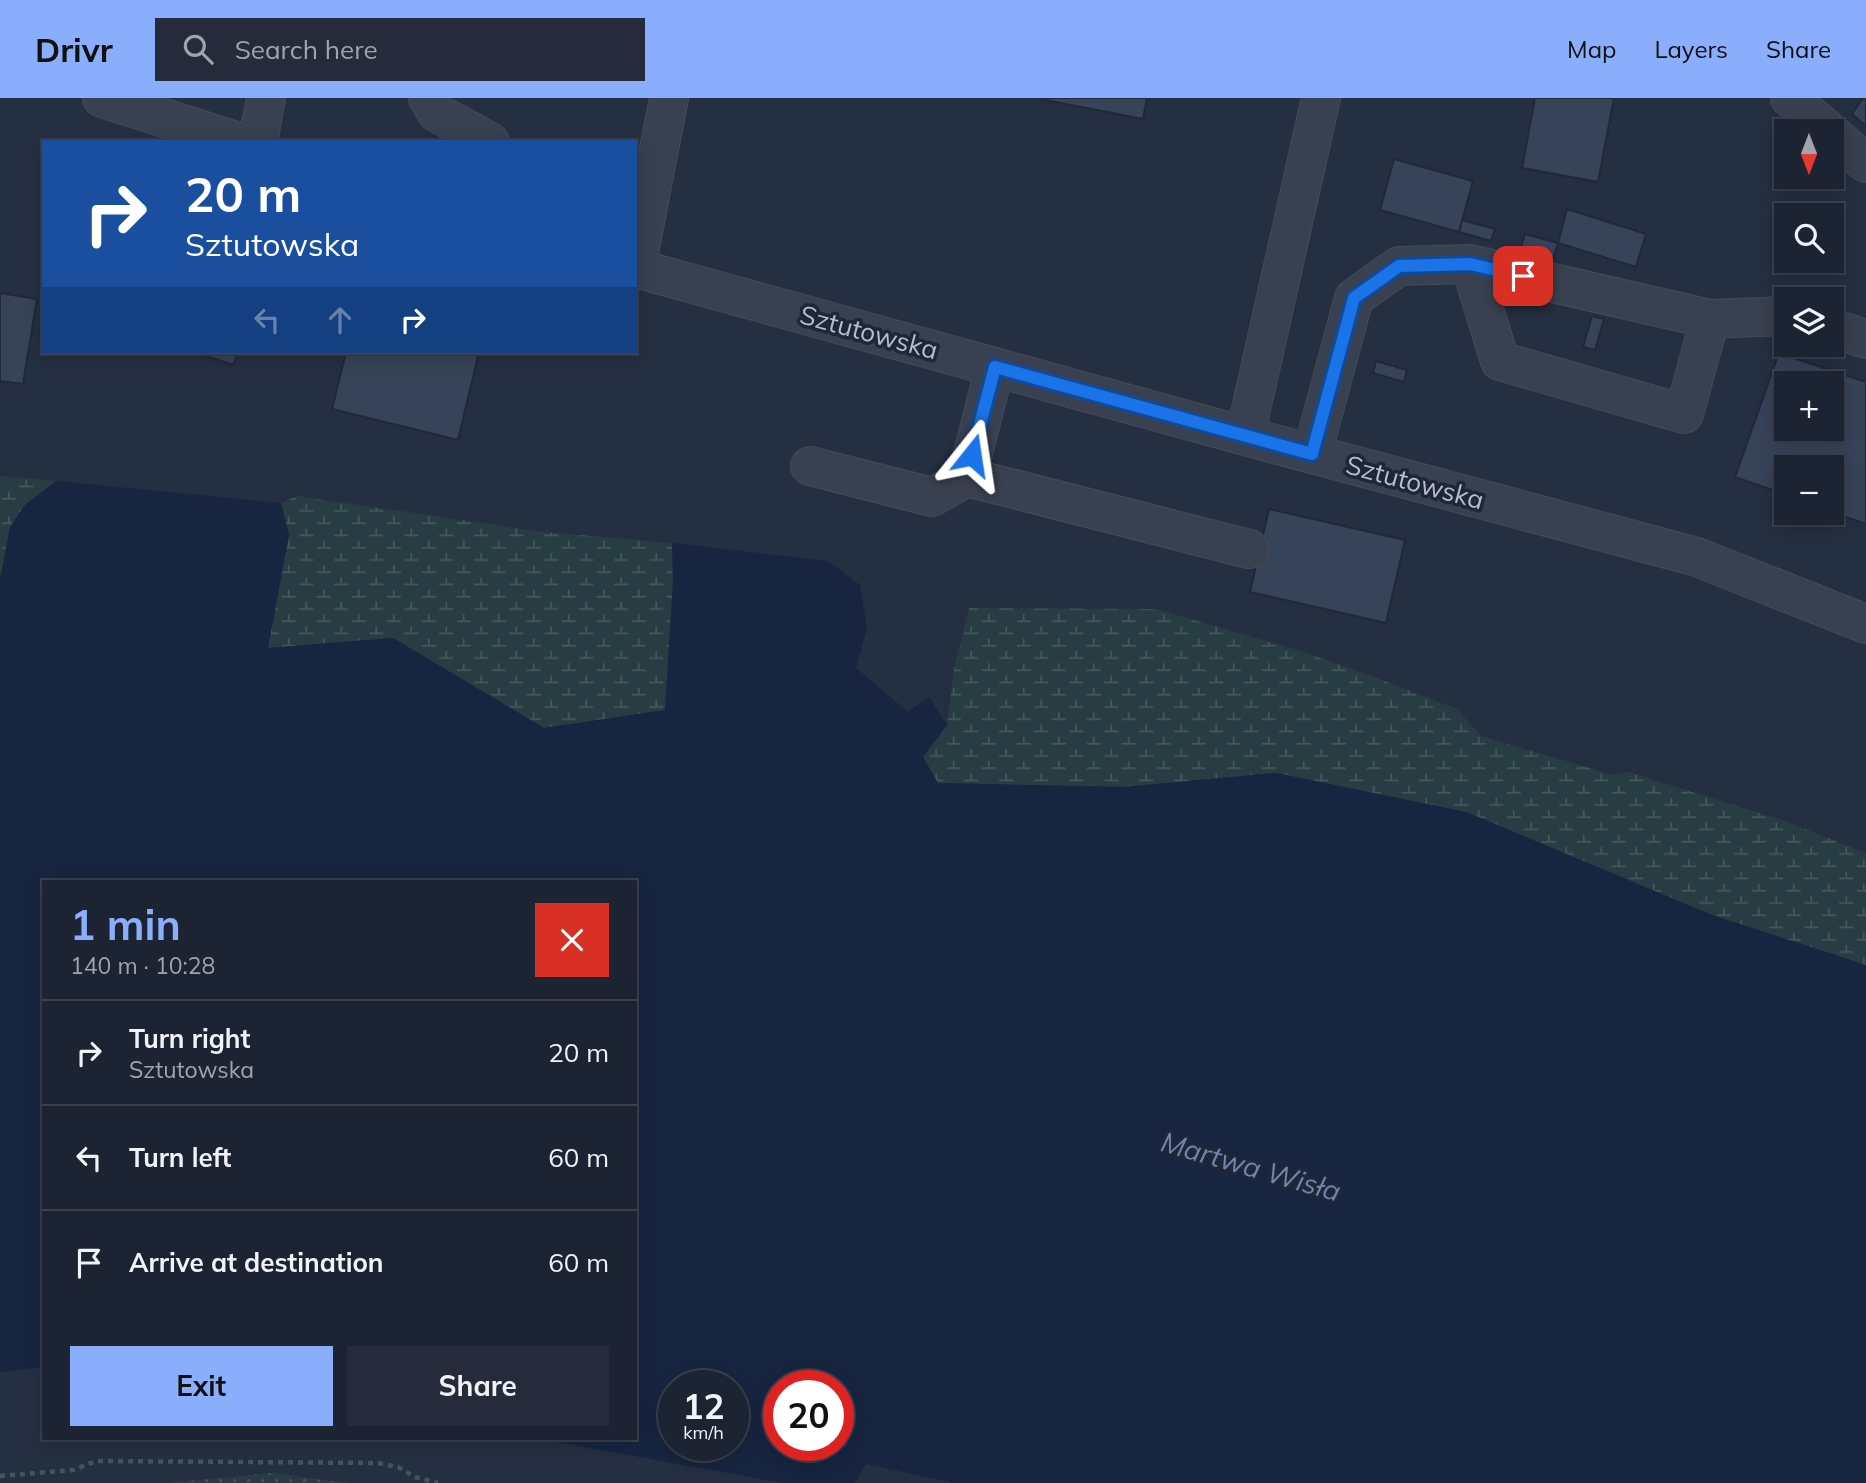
<!DOCTYPE html>
<meta charset="utf-8">
<style>
:root{--surface:#1c2332;--page:#252b3a;--text:#f1f3f6;--muted:#a0a4ac;--line:#3a404d;--accent:#8aaefc}
body{margin:0;font-family:Mulish,sans-serif;background:var(--page);color:var(--text);height:100vh;display:flex;flex-direction:column;font-size:26px;white-space:nowrap}
*{box-sizing:border-box;margin:0}
p{font-size:23px;color:var(--muted)}
.icon{flex:none;width:38px;height:38px;fill:none;stroke:currentColor;stroke-width:2;stroke-linecap:round;stroke-linejoin:round}
.map{position:relative;flex:1;overflow:hidden}
.drawer{position:absolute;left:42px;top:782px;width:595px;height:560px;display:flex;flex-direction:column;background:var(--surface);border-radius:0px;box-shadow:0 4px 18px #0003,0 0 0 2px var(--line)}
.drawer>*{flex:none}
.top-card{position:absolute;left:42px;top:42px;width:595px;height:214px;border-radius:0px;box-shadow:0 4px 18px #0003,0 0 0 2px var(--line);background:#1a4fa0;color:#fff;overflow:hidden}
.needle{width:46px;rotate:180deg}
.tools{position:absolute;left:1774px;top:21px;display:grid;gap:14px}
.tools a{display:grid;place-items:center;width:70px;height:70px;border-radius:0px;background:var(--surface);box-shadow:0 4px 18px #0003,0 0 0 2px var(--line);font-size:35px}
.speed{position:absolute;left:658px;top:1272px;display:flex;gap:14px;font-size:35px;font-weight:700;text-align:center}
.speed>*{display:grid;place-content:center;width:91px;height:91px;border-radius:50%;background:var(--surface);box-shadow:0 4px 18px #0003,0 0 0 2px var(--line);line-height:1}
.speed small{font-size:18px;font-weight:400}
.speed .limit{border:10px solid #d22;background:#fff;color:#111}
.pin{position:absolute;display:grid;place-items:center;width:60px;height:60px;color:#fff;margin:-30px;border-radius:14px;box-shadow:0 4px 10px #0006}
.me{position:absolute;width:77px;margin:-38px;rotate:15deg;stroke-linejoin:round;filter:drop-shadow(0 0 5px #0008)}
.turn{display:flex;align-items:center;gap:24px;height:147px;padding:0 28px;font-size:32px}
.turn .icon{width:91px;height:91px;stroke-width:2.5}
.turn b{display:block;font-size:49px;line-height:60px}
.lanes{display:flex;align-items:center;height:66px;padding:0 28px;background:#0003;justify-content:center;gap:35px;direction:ltr}
.lanes .off{opacity:.35}
.round{display:grid;place-items:center;flex:none;width:74px;height:74px;border-radius:0px;background:var(--page)}
.headline{display:flex;align-items:center;justify-content:space-between;height:119px;padding:0 28px}
h1{font-size:42px;font-weight:700;line-height:52px;color:var(--accent)}
.cta{display:flex;gap:14px;margin-top:auto;padding:14px 28px}
.cta a{flex:1;height:80px;border-radius:0px;background:var(--accent);color:#111;font-size:28px;font-weight:700;line-height:80px;text-align:center}
.cta a+a{background:var(--page);color:var(--text)}
ul{padding:0;list-style:none}
li{display:flex;align-items:center;gap:21px;height:105px;padding:0 28px;border-top:2px solid var(--line)}
li div{flex:1}
li b{display:block;font-size:26px}
li em{font-style:normal}
header{display:flex;align-items:center;gap:42px;box-sizing:border-box;height:98px;padding:0 35px;background:var(--accent);color:#111}
header strong{font-size:33px}
nav{display:flex;gap:38px;margin-inline-start:auto;font-size:24px}
.search{width:490px;height:63px;background:var(--page);display:flex;align-items:center;gap:18px;box-sizing:border-box;padding:0 24px;border-radius:0px;color:var(--muted);font-size:26px}
.map>svg:first-child{display:block}
.wetland{fill:url(#wetland-marsh)}
.garden{fill:url(#garden-dots)}
.water{fill:#172541;fill-rule:evenodd}
.building{fill:#374358;stroke:#202839;stroke-width:2;fill-rule:evenodd}
.lines{fill:none;stroke-linecap:round;stroke-linejoin:round}
.minor-casing{stroke:#434a5b;stroke-width:40}
.path{stroke:#40565a;stroke-width:4.5;stroke-dasharray:5 5;stroke-linecap:butt}
.minor{stroke:#394151;stroke-width:38}
.route-casing{stroke:#114b97;stroke-width:18}
.route{stroke:#1a73e8;stroke-width:12}
.labels{text-anchor:middle;dominant-baseline:central;stroke-width:7;stroke-linejoin:round;paint-order:stroke}
.street-label{font-size:26px;fill:#b6bdcc;stroke:#1e2637}
.water-label{font-size:28px;font-style:italic;fill:#6e84ac;stroke:#1e2637}
</style>
<header>
<strong>Drivr</strong>
<div class="search"><svg class="icon" aria-label="search" viewBox="0 0 24 24"><circle cx="10" cy="10" r="6"/><path d="M15 15l6 6"/></svg>Search here</div>
<nav><a>Map</a><a>Layers</a><a>Share</a></nav>
</header>
<div class="map">
<svg width="1866" height="1385" viewBox="0 0 1866 1385">
<defs>
<pattern id="wetland-marsh" width="20" height="14" patternUnits="userSpaceOnUse" patternTransform="scale(1.75)"><rect width="20" height="14" fill="#273d43"/><path d="M1 5h8M5 5V1M11 12h8M15 12V8" fill="none" stroke="#44575d"/></pattern>
<pattern id="garden-dots" width="8" height="8" patternUnits="userSpaceOnUse" patternTransform="scale(1.75)"><rect width="8" height="8" fill="#273d43"/><path d="M2 2h.1M6 6h.1" fill="none" stroke="#44575d" stroke-width="1.8" stroke-linecap="round"/></pattern>
</defs>
<rect width="100%" height="100%" fill="#252f42"/>
<!-- wetland -->
<path class="wetland" d="M0,378l56,5 -31,24 -15,22 -9,48h-1z
M297,398l247,36 128,11 1,39 -8,128 -121,18 -151,-90 -125,10 21,-114 -8,-31z
M969,510l188,1 147,43 73,26 80,31 24,27 132,39 15,-3 154,48 84,33v112l-154,-50 -246,-103 -190,-39 -152,14 -186,-4 -15,-26 24,-32 7,-56z"/>
<!-- garden -->
<path class="garden" d="M271,1375l76,10h-181z"/>
<!-- water -->
<path class="water" d="M56,383l225,22 8,31 -21,114 125,-10 151,90 121,-18 8,-128 -1,-39 156,18 32,24 7,43 -11,40 52,44 21,-15 18,28 -24,32 15,26 186,4 152,-14 190,39 246,103 154,50v518h-913l-87,-19 -11,19h-72l-233,-42 -2,-2 87,-1v-556h-591v485l-44,5v-797h1l9,-48 15,-22zM674,1288h59v60h-59zM779,1288h59v60h-59z"/>
<!-- building -->
<path class="building" d="M1035,0h112l-4,21z
M1535,0h79l-16,84 -76,-14z
M1863,0h3v28l-14,-12z
M1394,61l79,22 -14,51 -79,-22z
M1567,111l79,25 -10,33 -78,-24z
M1462,122l33,9 -4,12 -32,-9z
M1525,136l33,9 -5,16 -33,-9z
M0,195l37,6 -14,85 -23,-3z
M1592,218l12,3 -9,31 -12,-3z
M195,254h43l-5,13z
M346,254h133l-21,88 -126,-31z
M1779,255l87,29v142l-34,-12v-45h-45v28l-52,-18zM1787,285h45v46h-45z
M1376,263l31,9 -3,12 -31,-9z
M1269,411l136,31 -19,83 -136,-31z"/>
<g class="lines">
<defs>
<path id="minor" d="M102,0l137,44
M428,0l9,15 53,29
M1790,0l39,33
M1832,36l34,29
M258,44l8,-44
M1470,166l30,97 184,53 26,-95
M635,170l610,168 452,121 169,67
M636,170l33,-170
M1832,230l34,11
M995,269l-28,110 282,72
M1245,338l76,-338
M1312,356l42,-156 45,-32 71,-2 240,55 77,-3
M810,368l122,31 35,-20"/>
</defs>
<!-- minor casing -->
<use href="#minor" class="minor-casing"/>
<!-- path -->
<path class="path" d="M0,1378l73,-6 23,-9 282,2 20,4 17,10 23,6"/>
<!-- minor -->
<use href="#minor" class="minor"/>
</g>
<g class="lines">
<defs>
<path id="route" d="M972,357l23,-88 317,87 42,-156 45,-32 71,-2 53,12"/>
</defs>
<!-- route casing -->
<use href="#route" class="route-casing"/>
<!-- route -->
<use href="#route" class="route"/>
</g>
<g class="labels">
<!-- street labels -->
<g class="street-label">
<text transform="translate(869 234) rotate(15)">Sztutowska</text>
<text transform="translate(1415 384) rotate(15)">Sztutowska</text>
</g>
<!-- water labels -->
<g class="water-label">
<text transform="translate(1251 1068) rotate(16)">Martwa Wisła</text>
</g>
</g>
</svg>
<div class="tools">
<a><svg class="needle" viewBox="-14 -14 28 28"><path d="M0-13l5 13h-10z" fill="#e53935"/><path d="M0 13l5-13h-10z" fill="#a0a4ac"/></svg></a>
<a><svg class="icon" aria-label="search" viewBox="0 0 24 24"><circle cx="10" cy="10" r="6"/><path d="M15 15l6 6"/></svg></a>
<a><svg class="icon" aria-label="layers" viewBox="0 0 24 24"><path d="M12 4l9 5-9 5-9-5zM3 14l9 5 9-5"/></svg></a>
<a>+</a>
<a>−</a>
</div>
<div class="speed"><div>12<small>km/h</small></div><div class="limit">20</div></div>
<div class="pin" style="left:1523px;top:178px;background:#d93025"><svg class="icon" aria-label="arrive" viewBox="0 0 24 24"><path d="M6 21V4h12l-3 4 3 4H6"/></svg></div>
<svg class="me" style="left:972px;top:357px" viewBox="-20 -20 40 40"><path d="M0-17L14 15 0 8-14 15z" fill="#1a73e8" stroke="#fff" stroke-width="4"/></svg>
<div class="top-card">
<div class="turn"><svg class="icon" aria-label="right" viewBox="0 0 24 24"><path d="M7 20v-9h11M14 6l5 5-5 5"/></svg><div><b>20 m</b>Sztutowska</div></div>
<div class="lanes"><svg class="icon off" aria-label="left" viewBox="0 0 24 24"><path d="M17 20v-9H6M10 6l-5 5 5 5"/></svg><svg class="icon off" aria-label="ahead" viewBox="0 0 24 24"><path d="M12 20V5M6 11l6-6 6 6"/></svg><svg class="icon" aria-label="right" viewBox="0 0 24 24"><path d="M7 20v-9h11M14 6l5 5-5 5"/></svg></div>
</div>
<section class="drawer">
<div class="headline"><div><h1>1 min</h1><p>140 m · 10:28</p></div><a class="round" style="background:#d93025;color:#fff"><svg class="icon" aria-label="close" viewBox="0 0 24 24"><path d="M6 6l12 12M18 6L6 18"/></svg></a></div>
<ul>
<li><svg class="icon" aria-label="right" viewBox="0 0 24 24"><path d="M7 20v-9h11M14 6l5 5-5 5"/></svg><div><b>Turn right</b><p>Sztutowska</p></div><em>20 m</em></li>
<li><svg class="icon" aria-label="left" viewBox="0 0 24 24"><path d="M17 20v-9H6M10 6l-5 5 5 5"/></svg><div><b>Turn left</b></div><em>60 m</em></li>
<li><svg class="icon" aria-label="arrive" viewBox="0 0 24 24"><path d="M6 21V4h12l-3 4 3 4H6"/></svg><div><b>Arrive at destination</b></div><em>60 m</em></li>
</ul>
<div class="cta"><a>Exit</a><a>Share</a></div>
</section>
</div>
